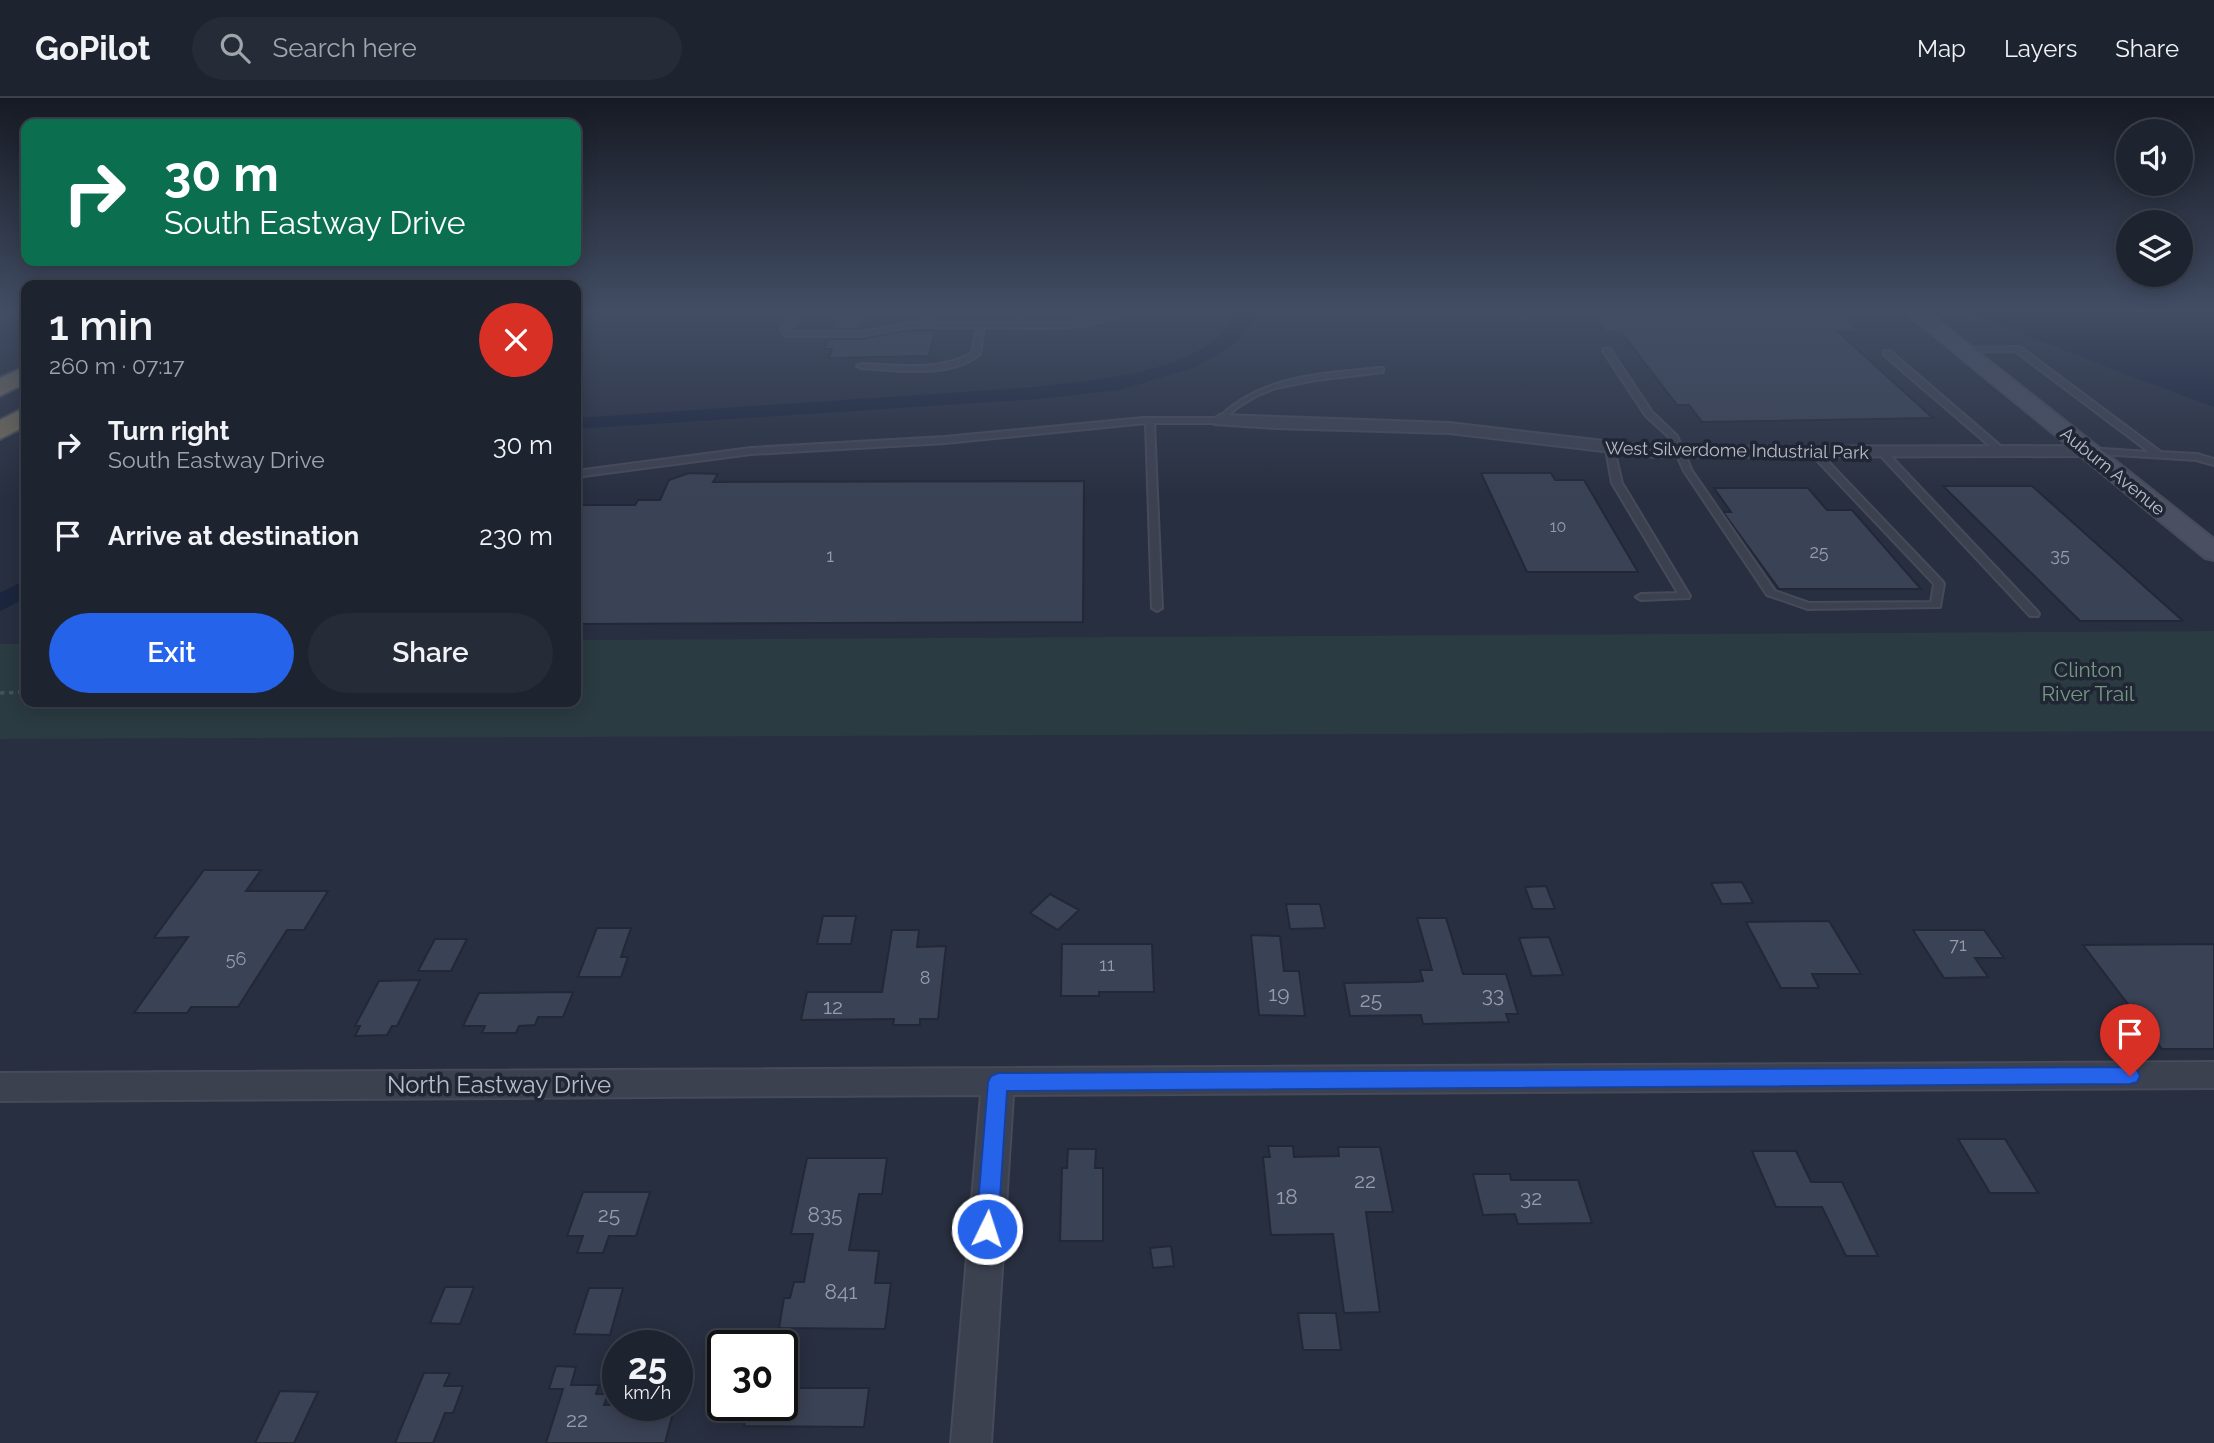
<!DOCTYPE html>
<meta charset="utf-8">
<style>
:root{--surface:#1e2330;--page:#262b38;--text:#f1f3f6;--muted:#a1a4ab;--line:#3c404c;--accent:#2563eb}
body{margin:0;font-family:Raleway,sans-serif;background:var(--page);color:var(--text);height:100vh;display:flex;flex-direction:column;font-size:26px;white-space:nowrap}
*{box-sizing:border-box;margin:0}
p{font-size:23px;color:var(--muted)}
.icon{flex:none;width:38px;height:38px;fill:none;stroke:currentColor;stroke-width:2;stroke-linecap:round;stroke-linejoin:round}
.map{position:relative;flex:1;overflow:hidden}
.sheet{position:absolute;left:21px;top:182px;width:560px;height:427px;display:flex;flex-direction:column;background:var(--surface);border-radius:14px;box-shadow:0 4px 18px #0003,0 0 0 2px var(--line)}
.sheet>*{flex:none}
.banner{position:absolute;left:21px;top:21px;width:560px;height:147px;border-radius:14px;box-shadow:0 4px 18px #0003,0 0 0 2px var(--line);background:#0b6e4f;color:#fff;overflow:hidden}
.tools{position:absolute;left:2116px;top:21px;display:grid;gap:14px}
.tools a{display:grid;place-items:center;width:77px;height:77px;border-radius:50%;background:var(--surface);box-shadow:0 4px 18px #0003,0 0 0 2px var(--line);font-size:35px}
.speed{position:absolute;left:602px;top:1232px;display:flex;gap:14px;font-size:35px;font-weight:700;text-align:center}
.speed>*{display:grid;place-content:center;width:91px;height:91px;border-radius:50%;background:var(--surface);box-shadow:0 4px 18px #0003,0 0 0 2px var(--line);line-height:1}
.speed small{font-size:18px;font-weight:400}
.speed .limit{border:4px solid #111;border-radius:10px;background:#fff;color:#111}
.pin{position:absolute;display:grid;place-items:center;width:60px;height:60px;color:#fff;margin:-72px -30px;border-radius:50% 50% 50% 0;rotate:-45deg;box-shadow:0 0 7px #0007}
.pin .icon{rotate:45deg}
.me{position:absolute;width:77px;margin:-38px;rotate:4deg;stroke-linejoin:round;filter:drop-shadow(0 0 5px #0008)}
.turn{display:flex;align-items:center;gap:24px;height:147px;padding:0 28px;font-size:32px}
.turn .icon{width:91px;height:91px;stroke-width:2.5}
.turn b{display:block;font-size:49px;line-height:60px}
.round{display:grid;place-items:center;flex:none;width:74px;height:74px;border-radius:37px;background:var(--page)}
.headline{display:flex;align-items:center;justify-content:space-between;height:119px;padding:0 28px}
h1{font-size:42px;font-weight:600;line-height:52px}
.button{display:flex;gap:14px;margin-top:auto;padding:14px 28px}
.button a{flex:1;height:80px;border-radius:42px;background:var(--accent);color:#fff;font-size:28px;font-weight:600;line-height:80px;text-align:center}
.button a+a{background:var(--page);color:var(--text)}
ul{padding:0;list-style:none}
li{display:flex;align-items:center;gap:21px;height:91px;padding:0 28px}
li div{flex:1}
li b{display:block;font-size:26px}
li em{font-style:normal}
header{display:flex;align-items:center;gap:42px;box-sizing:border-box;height:98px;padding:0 35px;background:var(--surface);border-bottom:2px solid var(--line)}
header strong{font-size:33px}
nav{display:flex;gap:38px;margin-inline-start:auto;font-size:24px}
.search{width:490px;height:63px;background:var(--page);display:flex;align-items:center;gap:18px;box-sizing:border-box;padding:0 24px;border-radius:38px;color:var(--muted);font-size:26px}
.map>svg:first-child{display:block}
.green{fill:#2a3b41}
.water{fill:#1b253d}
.building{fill:#3a4255;stroke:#232837;stroke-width:2}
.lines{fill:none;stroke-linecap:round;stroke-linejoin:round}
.lane-casing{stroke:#464a59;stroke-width:4}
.street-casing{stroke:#464a59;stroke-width:4}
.secondary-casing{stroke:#464a59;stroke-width:4}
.highway-casing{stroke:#474c5a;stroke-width:4}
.path{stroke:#435458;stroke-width:3.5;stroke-dasharray:4.5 4.5;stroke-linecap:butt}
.lane{fill:#3c4150;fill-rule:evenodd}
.street{fill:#3c4150;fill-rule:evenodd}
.secondary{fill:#4a5062;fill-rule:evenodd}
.highway{fill:#756e5a;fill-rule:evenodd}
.route{fill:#2563eb;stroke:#184099;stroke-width:2}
.labels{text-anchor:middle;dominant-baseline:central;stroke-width:7;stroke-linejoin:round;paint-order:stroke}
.far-number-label{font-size:16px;fill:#979cab}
.far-street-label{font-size:18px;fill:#b9bdca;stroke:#212635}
.number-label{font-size:18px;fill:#979cab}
.park-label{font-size:21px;fill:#729980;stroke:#212635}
.near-number-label{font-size:21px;fill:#979cab}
.near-street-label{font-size:24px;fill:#b9bdca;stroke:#212635}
</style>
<header>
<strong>GoPilot</strong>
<div class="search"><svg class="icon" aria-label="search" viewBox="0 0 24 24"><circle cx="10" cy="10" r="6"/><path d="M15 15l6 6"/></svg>Search here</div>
<nav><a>Map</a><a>Layers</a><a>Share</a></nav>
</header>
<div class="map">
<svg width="2214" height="1345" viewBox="0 0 2214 1345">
<rect width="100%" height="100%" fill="#282f40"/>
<!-- green -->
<path class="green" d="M2214,533v100l-2214,8v-95h26v58h550v-62z"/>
<!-- water -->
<path class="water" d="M1238,213h22l-24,31 -19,13 -21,12 -76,23 -82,9 -462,30v-11l459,-31c57,-7 138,-12 183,-50 8,-7 14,-18 20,-26z
M1967,213h247v96l-108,-40z
M26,482v18l-26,13v-18z"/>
<!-- building -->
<path class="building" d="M838,213h29l-6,18h-30z
M1589,213h248l24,20 -23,1 95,86 -231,4 -13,-17h-12l-56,-73h-16z
M903,233h32l-6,25 -101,2 4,-9h-8l4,-10h33z
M689,375l29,1 -5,8 371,-1 -1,141 -507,2v-119h59l3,-5h22l9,-20z
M1481,375h70l4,7h29l54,92h-111z
M1943,388h89l151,135h-103z
M1714,390h94l19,22h25l69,79h-142l-56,-77h8z
M204,772h57l-15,21h82l-24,39h-17l-49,77h-47l-4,6h-53l54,-76 -34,1z
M1742,784l11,21 -31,1 -11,-21z
M1546,788l9,23h-22l-8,-22z
M1050,796l29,16 -21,20 -28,-17z
M1286,806h34l5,24 -35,1z
M823,818h33l-5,28h-34z
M1417,820h29l17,56h43l12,40h-12l3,8 -86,2 -2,-9 -71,1 -6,-33 69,-1 10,-1 -3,-11h12z
M1829,823l32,53h-49l7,14h-38l-35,-66z
M597,830h34l-10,29h7l-7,20h-43z
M892,832h27l-2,17 29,-1 -8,73h-18v6h-27l1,-6 -93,1 6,-28h75z
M1913,832h71l20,28h-29l13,19 -44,1z
M1251,837l29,1 4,35h15l6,45 -46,-1z
M1549,839l14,38 -31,1 -13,-38z
M435,841h32l-16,32h-33z
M1062,846h90l2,48h-55v4h-38z
M2214,846v105h-52l-79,-104z
M420,882l-23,46h-5l-5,9 -32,1 5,-10h-5l24,-45z
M573,894l-10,25h-25l-3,8 -16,1 -3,7h-34l3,-7h-22l16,-33z
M1958,1041h47l33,54h-48z
M1268,1048h25l1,11 45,-1 -1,-9h42l13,65h-27l14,100 -36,1 -11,-79 -62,1 -8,-78h7z
M1068,1051h28l-1,19h8v73h-43l2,-73h5z
M1752,1053h44l15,31h31l36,74h-32l-24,-49h-46z
M807,1060h80l-5,36h-23l-10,56 30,1 -4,32h16l-6,46 -106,-1 5,-30h6l4,-16h10l9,-48h-22z
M1473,1076h37l1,6h67l14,43 -74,1 -3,-10 -32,1z
M583,1094h67l-14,44h-27l-6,17h-26l6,-17h-16z
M1171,1148l3,20 -21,2 -3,-20z
M445,1189h29l-14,37 -30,-1z
M589,1190h34l-13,47 -36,-1z
M1298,1215h38l5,37h-38z
M556,1268l20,1 -5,18h28l-3,9h12l-4,11h71l-10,38h-119l17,-54h-14z
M424,1275h26l-6,13h19l-10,27h-8l-12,30h-38z
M782,1290h87l-5,39 -120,-1 4,-21h34z
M280,1293l38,1 -24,51h-39z"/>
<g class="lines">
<defs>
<path id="lane" d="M9,213h9l-18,9v-5z
M799,213h7l-17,19 1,2h71l49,-9h14v-12h7l1,12h138l46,-12h10c-38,23 -98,16 -142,16l-4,27c-31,25 -82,16 -119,14l-4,-2 4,-2c36,1 78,8 111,-11l5,-26h-67l-49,9h-76l-4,-6z
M2020,249l141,105 36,2 17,5v6l-18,-5 -111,-7v-4l3,-1 61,4 -134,-101 -52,1 -4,-2 4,-2z
M1604,251h6l42,63 25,24 15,35 83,120 34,12 122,-1 3,-18 -124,-131v-4h6l127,133 1,2 -4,23 -132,2 -41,-14 -83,-124 -15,-34 -23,-21 -43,-65z
M1884,253h6l114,98v4h-6l-114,-98z
M1380,270h3v4l-67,8 -40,8 -20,8 -18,11 -18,16h-66l8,185 -5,3 -5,-3 -6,-185 -201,20 -194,11 -175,23v-6l175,-23 194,-11 198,-19h75c45,-43 103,-44 162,-50z
M1610,348l4,3 8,34 68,113 -1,2 -48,2 -5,-3 5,-3 37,-1 -66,-110 -6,-34z
M1881,350l3,1 154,163 1,2 -1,2h-8l-152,-163v-4z"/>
<path id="street" d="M1220,317l229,8 206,24 433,-1 9,5 -9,5 -433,1 -206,-24 -172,-5 -63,-4 -2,-4z
M2214,964v26l-1201,7 -22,348h-40l30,-348 -981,6v-28z"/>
<path id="secondary" d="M1904,213h22l288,228v21l-9,-2z"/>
<path id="highway" d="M26,268v17l-26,13v-18z
M26,309v19l-26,13v-19z"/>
</defs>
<!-- lane casing -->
<use href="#lane" class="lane-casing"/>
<!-- street casing -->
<use href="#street" class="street-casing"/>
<!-- secondary casing -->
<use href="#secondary" class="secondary-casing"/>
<!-- highway casing -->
<use href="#highway" class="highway-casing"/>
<!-- path -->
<path class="path" d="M0,595l26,-1"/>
<!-- lane -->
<use href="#lane" class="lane"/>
<!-- street -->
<use href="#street" class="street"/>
<!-- secondary -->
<use href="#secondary" class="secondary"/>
<!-- highway -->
<use href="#highway" class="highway"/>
</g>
<!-- sky -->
<linearGradient id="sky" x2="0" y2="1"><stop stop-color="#161a23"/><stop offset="0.53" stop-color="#424d64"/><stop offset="1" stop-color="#424d64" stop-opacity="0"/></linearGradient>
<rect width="2214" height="401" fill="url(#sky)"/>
<!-- route -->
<path class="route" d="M2130,969l7,3 3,6 -3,6 -7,2 -1123,7 -9,138 -3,7 -8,3 -8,-3 -3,-7 12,-147 3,-6 7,-3z"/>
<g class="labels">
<!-- far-number labels -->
<g class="far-number-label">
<text x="1558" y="428">10</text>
</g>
<!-- far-street labels -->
<g class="far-street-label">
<text transform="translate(1737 352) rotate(1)">West Silverdome Industrial Park</text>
<text transform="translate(2113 373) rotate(39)">Auburn Avenue</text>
</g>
<!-- number labels -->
<g class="number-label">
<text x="1819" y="453">25</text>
<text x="2060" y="456">35</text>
<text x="830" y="457">1</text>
<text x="1958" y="846">71</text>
<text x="236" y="860">56</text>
<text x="1107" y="866">11</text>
<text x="925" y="879">8</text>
</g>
<!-- park labels -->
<g class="park-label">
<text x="2088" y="571">Clinton<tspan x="2088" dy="24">River Trail</tspan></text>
</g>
<!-- near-number labels -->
<g class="near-number-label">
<text x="1279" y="895">19</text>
<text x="1493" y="896">33</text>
<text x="1371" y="901">25</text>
<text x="833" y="908">12</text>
<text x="1365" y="1082">22</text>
<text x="1287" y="1098">18</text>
<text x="1531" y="1099">32</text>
<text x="609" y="1116">25</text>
<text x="825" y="1116">835</text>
<text x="841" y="1193">841</text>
<text x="577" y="1321">22</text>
</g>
<!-- near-street labels -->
<g class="near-street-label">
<text x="499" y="986">North Eastway Drive</text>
</g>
</g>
</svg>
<div class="tools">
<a><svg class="icon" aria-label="sound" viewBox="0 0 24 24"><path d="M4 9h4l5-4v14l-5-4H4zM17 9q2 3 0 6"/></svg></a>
<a><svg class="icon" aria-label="layers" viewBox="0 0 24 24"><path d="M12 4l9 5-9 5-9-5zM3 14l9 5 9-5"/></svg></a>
</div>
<div class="speed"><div>25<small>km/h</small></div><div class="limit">30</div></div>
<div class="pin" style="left:2130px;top:978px;background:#d93025"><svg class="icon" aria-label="arrive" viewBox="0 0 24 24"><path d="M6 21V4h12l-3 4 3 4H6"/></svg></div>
<svg class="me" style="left:987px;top:1131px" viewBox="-20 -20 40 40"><circle r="17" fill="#2563eb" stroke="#fff" stroke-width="3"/><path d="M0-11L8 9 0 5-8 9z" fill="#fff"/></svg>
<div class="banner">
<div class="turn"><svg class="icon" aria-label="right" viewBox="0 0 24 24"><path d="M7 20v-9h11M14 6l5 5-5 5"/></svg><div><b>30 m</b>South Eastway Drive</div></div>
</div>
<section class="sheet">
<div class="headline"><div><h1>1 min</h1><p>260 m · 07:17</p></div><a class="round" style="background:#d93025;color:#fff"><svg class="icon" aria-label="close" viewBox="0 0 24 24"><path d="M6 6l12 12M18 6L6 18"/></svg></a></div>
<ul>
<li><svg class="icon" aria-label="right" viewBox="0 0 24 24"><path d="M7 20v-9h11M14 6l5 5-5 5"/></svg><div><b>Turn right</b><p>South Eastway Drive</p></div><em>30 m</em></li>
<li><svg class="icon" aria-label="arrive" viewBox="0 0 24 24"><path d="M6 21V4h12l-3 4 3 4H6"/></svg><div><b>Arrive at destination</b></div><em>230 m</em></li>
</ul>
<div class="button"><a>Exit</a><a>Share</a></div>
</section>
</div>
